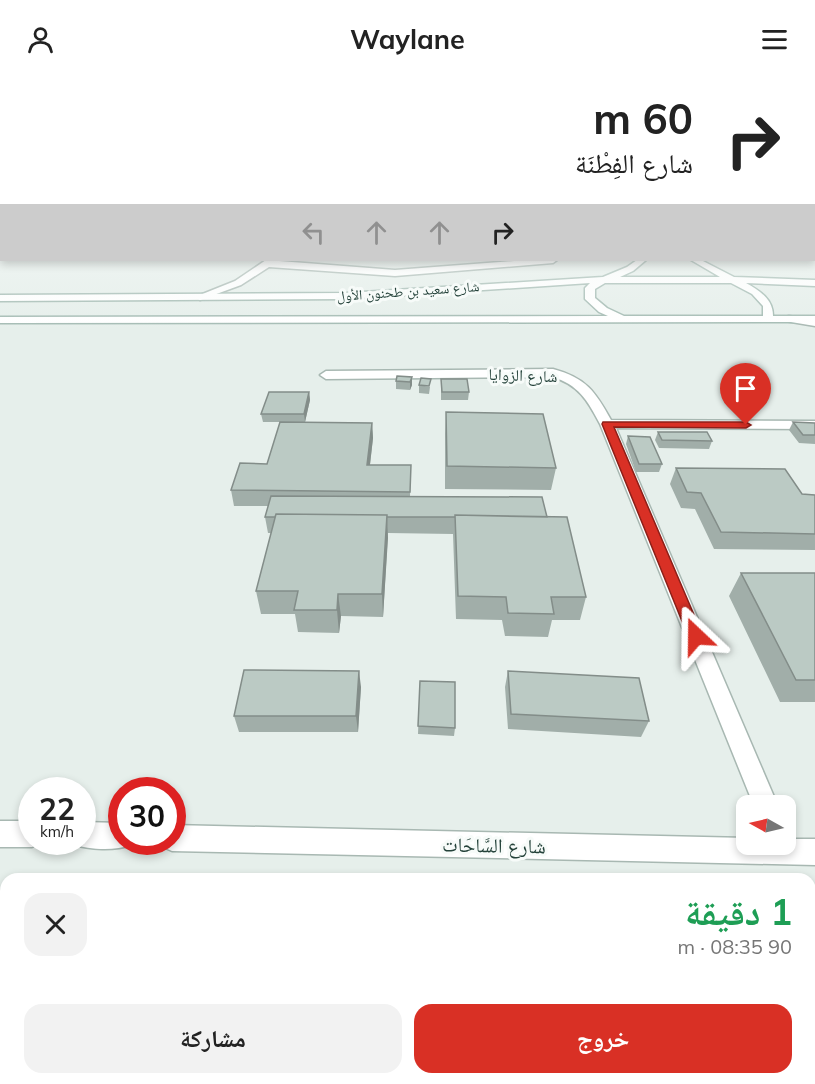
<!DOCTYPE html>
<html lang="ar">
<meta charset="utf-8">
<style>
:root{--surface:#fff;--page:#f2f2f2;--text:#222;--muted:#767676;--accent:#d93025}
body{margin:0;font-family:Mulish,"Noto Naskh Arabic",sans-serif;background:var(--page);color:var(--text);direction:rtl;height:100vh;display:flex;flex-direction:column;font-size:22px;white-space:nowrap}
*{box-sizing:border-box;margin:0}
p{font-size:20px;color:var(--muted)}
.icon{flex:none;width:33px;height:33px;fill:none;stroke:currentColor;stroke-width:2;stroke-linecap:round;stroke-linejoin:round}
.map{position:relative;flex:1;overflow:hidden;direction:ltr}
.sheet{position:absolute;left:0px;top:795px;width:816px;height:212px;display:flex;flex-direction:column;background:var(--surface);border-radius:18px 18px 0 0;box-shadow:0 3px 9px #0003;direction:rtl}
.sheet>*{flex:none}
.hud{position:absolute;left:0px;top:0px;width:816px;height:183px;box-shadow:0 3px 9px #0003;direction:rtl;background:#fff;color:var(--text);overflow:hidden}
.needle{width:39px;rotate:278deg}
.tools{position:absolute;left:736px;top:717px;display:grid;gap:12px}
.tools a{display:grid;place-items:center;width:60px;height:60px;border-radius:12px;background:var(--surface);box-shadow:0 3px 9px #0003;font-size:30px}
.speed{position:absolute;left:18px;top:699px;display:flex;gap:12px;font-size:30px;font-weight:700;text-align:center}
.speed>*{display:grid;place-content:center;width:78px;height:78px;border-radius:50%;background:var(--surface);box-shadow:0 3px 9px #0003;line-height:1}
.speed small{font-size:15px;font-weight:400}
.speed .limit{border:9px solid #d22;background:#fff;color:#111}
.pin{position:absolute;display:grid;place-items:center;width:51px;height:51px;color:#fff;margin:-62px -26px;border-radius:50% 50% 50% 0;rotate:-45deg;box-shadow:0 0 6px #0007}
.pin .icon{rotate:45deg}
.me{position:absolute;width:66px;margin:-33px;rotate:337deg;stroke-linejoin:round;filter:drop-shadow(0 0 4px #0008)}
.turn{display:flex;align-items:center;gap:21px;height:126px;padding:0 24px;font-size:27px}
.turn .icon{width:78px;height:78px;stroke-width:2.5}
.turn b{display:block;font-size:42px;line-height:51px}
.lanes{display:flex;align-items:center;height:57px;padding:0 24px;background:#0003;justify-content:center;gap:30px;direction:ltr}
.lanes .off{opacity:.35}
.round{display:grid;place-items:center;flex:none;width:63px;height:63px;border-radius:18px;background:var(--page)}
.summary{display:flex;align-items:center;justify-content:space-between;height:102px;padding:0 24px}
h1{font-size:36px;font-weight:700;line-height:45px;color:#1e9e55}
.button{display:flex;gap:12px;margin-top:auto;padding:12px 24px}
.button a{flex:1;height:69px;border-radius:18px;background:var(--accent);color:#fff;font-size:24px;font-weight:700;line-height:69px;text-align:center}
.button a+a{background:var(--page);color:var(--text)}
header{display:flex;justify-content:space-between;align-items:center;height:78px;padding:0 24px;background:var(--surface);font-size:27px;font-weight:700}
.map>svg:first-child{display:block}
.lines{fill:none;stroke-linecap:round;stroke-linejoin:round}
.minor-casing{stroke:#a8b8b2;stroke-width:3}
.secondary-casing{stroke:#a4bbb3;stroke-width:3}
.minor{fill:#fff;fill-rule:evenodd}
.secondary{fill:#fff;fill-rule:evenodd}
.wall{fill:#a1aea9}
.shaded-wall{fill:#838d89}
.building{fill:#bbcac4;stroke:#838d89;stroke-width:1.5}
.route{fill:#d93025;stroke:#8d1f18;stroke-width:1.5}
.labels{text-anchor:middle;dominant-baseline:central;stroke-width:6;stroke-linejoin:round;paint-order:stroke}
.far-street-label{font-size:14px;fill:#24423a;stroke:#f7fbf9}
.street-label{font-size:16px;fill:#24423a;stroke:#f7fbf9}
.near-street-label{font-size:20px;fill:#24423a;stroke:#f7fbf9}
</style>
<header><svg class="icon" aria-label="menu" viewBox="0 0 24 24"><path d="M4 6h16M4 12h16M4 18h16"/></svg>Waylane<svg class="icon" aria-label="person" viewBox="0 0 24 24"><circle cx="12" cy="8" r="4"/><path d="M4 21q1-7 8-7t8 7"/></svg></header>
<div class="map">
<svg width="815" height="1006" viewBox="0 0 815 1006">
<rect width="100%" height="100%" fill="#e6efeb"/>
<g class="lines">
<defs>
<path id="minor" d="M814,115h1v4h-1z
M266,182l129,10 132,-10h30l-4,3 -158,13 -126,-9 -28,18 -41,15 -5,-3 40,-16z
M789,238l26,4v6l-30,-5v-4z
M553,291c33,9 42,22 58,51l204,1v8l-199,-1 162,378h-24l-154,-382c-12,-23 -22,-40 -48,-47l-226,2 -6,-4 6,-4z
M0,743h32v21l9,1 -9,4h-32z
M82,744l40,1v19h10l-1,3c-16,6 -42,5 -58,-1l-1,-2h10z
M172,747l575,13v6h39v-5h29v26l-643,-14 -9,-4 -2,-5h11z"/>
<path id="secondary" d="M637,182h9l-13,11 -13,6h100l-29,-17h10l33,17 81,3v6l-69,-3c14,8 27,16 27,33h42v6l-815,1v-6l608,-1 -9,-4 -14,-13v-11l5,-5 -244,16 -346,2v-6l346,-2 257,-16 24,-10zM605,205h126l21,11 11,12v10h-139l-17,-8 -12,-10v-9z"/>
</defs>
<!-- minor casing -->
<use href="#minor" class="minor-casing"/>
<!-- secondary casing -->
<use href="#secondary" class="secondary-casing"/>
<!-- minor -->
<use href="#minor" class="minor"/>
<!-- secondary -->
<use href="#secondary" class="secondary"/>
</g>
<!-- wall -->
<path class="wall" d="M2,123v40h-2v-39z
M412,299v8l-2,5 -14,-1v-8z
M441,301l28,13 -1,8h-27z
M419,307l11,2 -1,7 -10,-1z
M309,314l1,8 -5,22 67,1 1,15 -3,27h41l-1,31 137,21 39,80 -6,23h-28l-4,17 -43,-1 -3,-16 -46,-1 -3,-85 -65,-1 -5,84 -42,-1 -2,17 -41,-1 -3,-18h-34l-5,-23 15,-58h-3l-3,-16 3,-11h-34l-3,-16 36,-26 13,-42h-17l-2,-8z
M446,334l110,56 -5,22 -106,-1v-55z
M793,344l22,1v21l-16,-1 -10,-13z
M658,354l54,9 -3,8 -50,-1 -4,-8z
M628,358l34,28 -3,8h-23l-10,-28z
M676,390l126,26 13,1v55l-101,-1 -19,-40 -14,-1 -11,-24z
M741,495h74v129h-35l-51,-106z
M508,593l141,50 -8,16 -133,-8 -3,-42z
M420,603l35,47 -1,8 -36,-2z
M361,609l-3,45h-119l-5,-16z"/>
<!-- shaded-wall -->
<path class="shaded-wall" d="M412,299v8l-2,5v-8z
M309,314l1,8 -5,22 -1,-8z
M372,345l1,15 -5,43 -1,-16z
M387,437l1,23 -5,79 -1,-23z
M338,516l3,22 -2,17 -2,-23z
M359,593l2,16 -3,45 -2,-16z"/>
<!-- building -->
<path class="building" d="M2,123v24h-2v-23z
M397,298l15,1 -2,5 -14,-1z
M421,300l10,1 -2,7 -10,-1z
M441,301h26l2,13h-27z
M269,314h40l-5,22h-43z
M446,334l97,2 13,54 -109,-2z
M280,344l92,1 -5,42h44l-1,27 -179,-2 9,-27 27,1z
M793,344l22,1v12h-12z
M658,354h49l5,9 -50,-1z
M628,358l22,1 12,27h-23z
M676,390l109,1 17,25 13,1v39l-94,-2 -20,-39 -14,-1z
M271,418l271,1 5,20 -92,-2v2h-68v-2l-111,-1 -1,3h-10z
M276,436l111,1 -5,79h-44l-1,16h-43l4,-19h-42z
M455,437l112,2 19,80h-35l3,17 -46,-1 -2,-16 -48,-1z
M741,495h74v107h-19z
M244,592l115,1 -3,45h-122z
M508,593l131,7 10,43 -138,-7z
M420,603l35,1v46l-37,-2z"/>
<!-- sky -->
<linearGradient id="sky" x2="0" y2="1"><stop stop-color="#84bce0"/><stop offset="0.44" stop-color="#f4f8f6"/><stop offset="1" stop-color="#f4f8f6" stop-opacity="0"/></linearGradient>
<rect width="815" height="253" fill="url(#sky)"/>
<!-- route -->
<path class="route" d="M603,344h143l5,3 -5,3 -132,-1 89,209 -2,4h-11l-2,-4 -86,-212z"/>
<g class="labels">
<!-- far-street labels -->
<g class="far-street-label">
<text transform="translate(408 213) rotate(-4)">شارع سعيد بن طحنون الأول</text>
</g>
<!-- street labels -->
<g class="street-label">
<text transform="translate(523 297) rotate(2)">شارع الزوايا</text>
</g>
<!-- near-street labels -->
<g class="near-street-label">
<text transform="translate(494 767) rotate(1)">شارع السَّاحَات</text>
</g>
</g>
</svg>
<div class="tools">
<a><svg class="needle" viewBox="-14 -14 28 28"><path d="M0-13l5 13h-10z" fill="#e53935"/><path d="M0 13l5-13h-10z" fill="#767676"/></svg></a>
</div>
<div class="speed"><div>22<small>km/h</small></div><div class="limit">30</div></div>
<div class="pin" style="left:746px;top:347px;background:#d93025"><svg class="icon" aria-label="arrive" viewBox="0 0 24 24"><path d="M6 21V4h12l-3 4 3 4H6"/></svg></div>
<svg class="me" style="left:696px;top:558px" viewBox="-20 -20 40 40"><path d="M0-17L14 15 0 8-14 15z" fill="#d93025" stroke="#fff" stroke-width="4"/></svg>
<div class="hud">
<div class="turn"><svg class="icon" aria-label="right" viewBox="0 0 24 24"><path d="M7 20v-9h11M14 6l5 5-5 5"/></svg><div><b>60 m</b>شارع الفِطْنَة</div></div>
<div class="lanes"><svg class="icon off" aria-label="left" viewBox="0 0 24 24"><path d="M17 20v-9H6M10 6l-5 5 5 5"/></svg><svg class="icon off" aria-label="ahead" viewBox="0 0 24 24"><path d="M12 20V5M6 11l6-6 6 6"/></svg><svg class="icon off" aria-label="ahead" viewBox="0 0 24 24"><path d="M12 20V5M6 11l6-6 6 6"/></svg><svg class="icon" aria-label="right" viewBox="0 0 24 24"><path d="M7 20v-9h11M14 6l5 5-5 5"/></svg></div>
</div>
<section class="sheet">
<div class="summary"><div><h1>1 دقيقة</h1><p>90 m · 08:35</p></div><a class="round"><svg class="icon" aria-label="close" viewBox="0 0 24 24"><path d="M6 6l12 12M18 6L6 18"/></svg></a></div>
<div class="button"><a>خروج</a><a>مشاركة</a></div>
</section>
</div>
